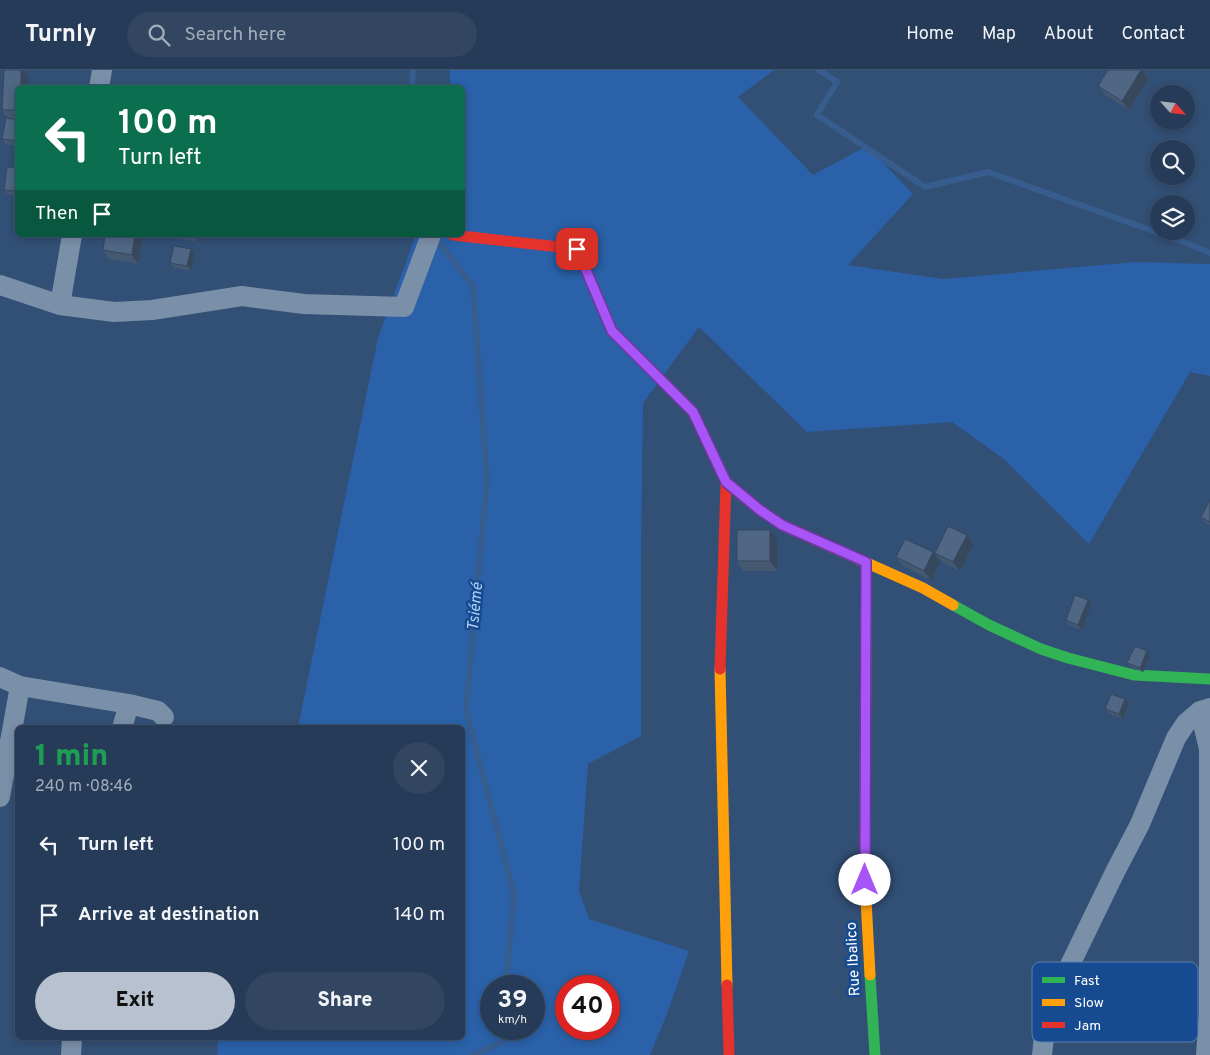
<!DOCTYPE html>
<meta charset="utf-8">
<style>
:root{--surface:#263b58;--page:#324661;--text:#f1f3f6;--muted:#a4adba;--line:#42556e;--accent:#b7c1cf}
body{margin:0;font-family:Overpass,sans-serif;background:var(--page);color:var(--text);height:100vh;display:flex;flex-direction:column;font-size:19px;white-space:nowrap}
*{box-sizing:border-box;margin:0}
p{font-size:16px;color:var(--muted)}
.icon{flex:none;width:28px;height:28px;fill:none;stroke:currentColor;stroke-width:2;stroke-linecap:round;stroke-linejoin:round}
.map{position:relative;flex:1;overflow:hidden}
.details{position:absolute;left:15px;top:655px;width:450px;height:315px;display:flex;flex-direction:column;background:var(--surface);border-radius:8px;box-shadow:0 2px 8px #0003,0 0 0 1px var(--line)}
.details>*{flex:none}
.banner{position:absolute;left:15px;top:15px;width:450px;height:152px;border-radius:8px;box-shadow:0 2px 8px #0003,0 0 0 1px var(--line);background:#0b6e4f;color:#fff;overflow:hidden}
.needle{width:32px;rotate:117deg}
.controls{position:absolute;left:1150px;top:15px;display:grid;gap:10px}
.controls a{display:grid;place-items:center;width:45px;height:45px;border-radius:50%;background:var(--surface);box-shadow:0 2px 8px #0003,0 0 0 1px var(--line);font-size:25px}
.speed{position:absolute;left:480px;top:905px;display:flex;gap:10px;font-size:25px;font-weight:700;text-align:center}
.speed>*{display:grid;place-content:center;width:65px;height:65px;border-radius:50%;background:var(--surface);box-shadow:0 2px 8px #0003,0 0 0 1px var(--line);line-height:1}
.speed small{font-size:12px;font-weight:400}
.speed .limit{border:8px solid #d22;background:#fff;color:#111}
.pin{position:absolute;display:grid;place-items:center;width:42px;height:42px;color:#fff;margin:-21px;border-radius:10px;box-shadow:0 2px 8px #0006}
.me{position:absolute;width:55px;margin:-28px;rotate:0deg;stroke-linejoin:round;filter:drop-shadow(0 0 4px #0008)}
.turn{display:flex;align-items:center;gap:18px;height:105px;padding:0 20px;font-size:22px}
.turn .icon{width:65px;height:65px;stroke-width:2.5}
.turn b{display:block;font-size:35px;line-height:42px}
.then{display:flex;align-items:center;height:48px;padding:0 20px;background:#0003;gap:10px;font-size:19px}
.round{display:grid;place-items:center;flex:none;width:52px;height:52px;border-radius:26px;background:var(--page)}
.summary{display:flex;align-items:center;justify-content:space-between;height:85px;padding:0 20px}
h1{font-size:30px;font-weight:800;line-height:38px;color:#1e9e55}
.action{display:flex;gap:10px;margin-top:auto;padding:10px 20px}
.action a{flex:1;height:58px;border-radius:30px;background:var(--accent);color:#111;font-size:20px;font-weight:800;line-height:58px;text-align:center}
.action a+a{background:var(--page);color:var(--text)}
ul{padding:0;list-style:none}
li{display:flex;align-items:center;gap:15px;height:70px;padding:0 20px}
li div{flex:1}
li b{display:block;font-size:19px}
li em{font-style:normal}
header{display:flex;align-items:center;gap:30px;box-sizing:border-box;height:70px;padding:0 25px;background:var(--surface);border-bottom:1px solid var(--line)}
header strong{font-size:24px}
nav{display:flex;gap:28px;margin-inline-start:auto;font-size:18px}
.search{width:350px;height:45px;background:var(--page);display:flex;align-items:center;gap:12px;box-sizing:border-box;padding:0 18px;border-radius:28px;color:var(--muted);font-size:19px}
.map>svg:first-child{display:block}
.green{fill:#2a61a8;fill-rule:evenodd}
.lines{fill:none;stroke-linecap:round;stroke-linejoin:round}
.stream{stroke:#375d8f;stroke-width:6}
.street{stroke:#7a8fa8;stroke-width:20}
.fast{stroke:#30b455;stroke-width:11}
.slow{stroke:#ff9f0a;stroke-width:11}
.jam{stroke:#e5322d;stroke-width:11}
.wall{fill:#445872}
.shaded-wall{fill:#37475c}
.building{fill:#4f6684;stroke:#37475c}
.route-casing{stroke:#6d37a1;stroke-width:12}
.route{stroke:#a855f7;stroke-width:9}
.labels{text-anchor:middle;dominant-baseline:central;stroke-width:5;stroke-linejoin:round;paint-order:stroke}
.street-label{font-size:15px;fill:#fff;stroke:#164b91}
.water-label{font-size:16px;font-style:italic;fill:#b1d0f7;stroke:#164b91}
.key{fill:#164b91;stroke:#5c81b2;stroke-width:1}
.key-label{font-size:14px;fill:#fff}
</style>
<header>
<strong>Turnly</strong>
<div class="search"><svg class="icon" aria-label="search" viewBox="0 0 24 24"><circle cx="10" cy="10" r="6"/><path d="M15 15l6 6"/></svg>Search here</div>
<nav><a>Home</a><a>Map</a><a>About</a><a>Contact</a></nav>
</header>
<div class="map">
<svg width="1210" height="985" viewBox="0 0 1210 985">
<rect width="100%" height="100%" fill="#324f75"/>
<!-- green -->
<path class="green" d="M450,0h324l-36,27 75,78 54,-29 46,48 -65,71 95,14 193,-17 74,2v112l-20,-4 -101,172 -84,-84 -53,-38 -145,10 -108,-105 -56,76 -2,154v179l-53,28 -9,127 10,28 100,32 -22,63 -17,41h-433l1,-17h244v-310l-164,-1 80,-389 38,-103h46v-147l-12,-1zM491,916h43v43h-43zM566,916h43v43h-43z"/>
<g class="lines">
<!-- stream -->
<path class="stream" d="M819,0l18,12 -20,33 108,72 63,-15 204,73 18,8
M412,18l1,-18
M434,166l39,50 14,195 -21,229 48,184 -8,92
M473,985l29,-13 1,-13"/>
<!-- street -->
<path class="street" d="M99,18l3,-18
M0,215l60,20 54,7 38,-2 90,-14 62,8 100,3 27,-72
M60,235l12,-70
M0,607l20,9 109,18 29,7 6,6
M1200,641l9,38v266l-3,40
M122,658l7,-24
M0,727l20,-111
M71,985l1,-17
M1042,985l4,-37 6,-16 63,-130 25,-48 36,-86 10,-15 14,-12 10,-3"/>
<!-- fast -->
<path class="fast" d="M953,535l36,20 52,24 27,9 66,17 76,4
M870,905l5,80"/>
<!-- slow -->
<path class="slow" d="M693,342l33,70 34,28 22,15 141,63 30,17
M866,492l-1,318 5,95
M720,599l7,316"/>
<!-- jam -->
<path class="jam" d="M453,165l124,14 35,82 81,81
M720,599l6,-187
M727,915l2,70"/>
</g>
<!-- wall -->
<path class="wall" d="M4,0h19l5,7v11h-10v32h-2h2v26l-12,-2 -4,-5 4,-21 2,1 -6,-9z
M1108,0h34l6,9 -19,31 -24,-15 -7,-9z
M17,98l1,28 -11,-2 -3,-4z
M135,165h5l3,4 -5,25 -29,-5 -6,-9z
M175,165h24l-1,7 -21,-4z
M194,183l-3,18 -17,-3 -4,-5z
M1210,430v25l-6,-3 -3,-5z
M777,470v31h-34l-6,-10z
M973,475l-13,26 -18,-9 -7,-9z
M896,487l44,5 -9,18 -28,-14z
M1091,535l-9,25 -13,-5 -3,-5z
M1147,581l3,5 -7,16 -12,-5 -4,-4z
M1129,634l-6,15 -14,-5 -4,-5z"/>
<!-- shaded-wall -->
<path class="shaded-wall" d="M21,0h2l5,7v11h-7z
M1141,0h1l6,9 -19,31 -7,-9z
M18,98v27l-4,-4z
M135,165h5l3,4 -5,25 -6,-9z
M195,165h4l-1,7 -3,-5z
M191,179l3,4 -3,18 -4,-5z
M770,460l7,10v31l-7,-10z
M967,465l6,10 -13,26 -7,-9z
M933,482l7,10 -9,18 -7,-9z
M1088,530l3,5 -9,25 -4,-5z
M1147,581l3,5 -7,16 -3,-4z
M1125,629l4,5 -6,15 -4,-5z"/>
<!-- building -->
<path class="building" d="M4,0h17v18h-3v22h-16z
M1108,0h33l-19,31 -24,-15z
M6,48l12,2v21l-16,-2z
M7,97l10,1 -3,23 -10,-1z
M105,165h30l-3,20 -29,-5z
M184,165h11v2z
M174,176l17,3 -4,17 -17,-3z
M1210,430v22l-9,-5z
M948,456l19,9 -14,27 -18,-9z
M737,460h33v31h-33z
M905,469l28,13 -9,19 -28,-14z
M1075,525l13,5 -10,25 -12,-5z
M1135,576l12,5 -7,17 -13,-5z
M1111,624l14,5 -6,15 -14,-5z"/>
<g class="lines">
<defs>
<path id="route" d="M577,179l35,82 81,81 33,70 34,28 22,15 84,37 -1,318"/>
</defs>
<!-- route casing -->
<use href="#route" class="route-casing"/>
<!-- route -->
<use href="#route" class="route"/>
</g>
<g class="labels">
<!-- street labels -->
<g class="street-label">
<text transform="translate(854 889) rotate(-93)">Rue Ibalico</text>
</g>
<!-- water labels -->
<g class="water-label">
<text transform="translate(476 537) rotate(-85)">Tsiémé</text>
</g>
</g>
<!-- legend -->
<rect x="1032" y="892" width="166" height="80" rx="8" class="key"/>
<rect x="1042" y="907" width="23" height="6" fill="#30b455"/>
<rect x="1042" y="929" width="23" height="7" fill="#ff9f0a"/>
<rect x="1042" y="952" width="23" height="6" fill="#e5322d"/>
<g class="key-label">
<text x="1074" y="915">Fast</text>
<text x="1074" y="937">Slow</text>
<text x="1074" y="960">Jam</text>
</g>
</svg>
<div class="controls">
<a><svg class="needle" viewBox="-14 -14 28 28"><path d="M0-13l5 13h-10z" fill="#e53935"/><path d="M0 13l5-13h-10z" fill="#a4adba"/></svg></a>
<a><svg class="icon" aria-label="search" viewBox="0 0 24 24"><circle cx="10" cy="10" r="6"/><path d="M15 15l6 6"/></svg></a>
<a><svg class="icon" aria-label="layers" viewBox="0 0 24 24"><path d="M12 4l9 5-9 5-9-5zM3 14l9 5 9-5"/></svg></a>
</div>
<div class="speed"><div>39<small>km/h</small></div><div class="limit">40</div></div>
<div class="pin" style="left:577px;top:179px;background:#d93025"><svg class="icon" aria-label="arrive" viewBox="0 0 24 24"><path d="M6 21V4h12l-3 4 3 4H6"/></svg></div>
<svg class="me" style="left:865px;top:810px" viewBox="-20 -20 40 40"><circle r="19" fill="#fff"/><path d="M0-13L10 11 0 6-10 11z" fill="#a855f7"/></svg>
<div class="banner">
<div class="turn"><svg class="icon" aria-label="left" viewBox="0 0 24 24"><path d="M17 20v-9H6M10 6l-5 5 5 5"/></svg><div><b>100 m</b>Turn left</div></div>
<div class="then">Then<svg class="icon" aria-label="arrive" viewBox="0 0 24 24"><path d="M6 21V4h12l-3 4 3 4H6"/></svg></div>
</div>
<section class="details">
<div class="summary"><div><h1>1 min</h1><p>240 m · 08:46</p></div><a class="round"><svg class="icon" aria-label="close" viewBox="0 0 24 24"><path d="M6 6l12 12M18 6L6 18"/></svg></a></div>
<ul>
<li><svg class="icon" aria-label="left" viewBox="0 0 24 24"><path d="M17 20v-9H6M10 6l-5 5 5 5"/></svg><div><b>Turn left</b></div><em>100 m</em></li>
<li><svg class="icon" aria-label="arrive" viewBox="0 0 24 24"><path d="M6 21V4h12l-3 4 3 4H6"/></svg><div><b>Arrive at destination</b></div><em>140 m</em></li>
</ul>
<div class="action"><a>Exit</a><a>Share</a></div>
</section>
</div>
